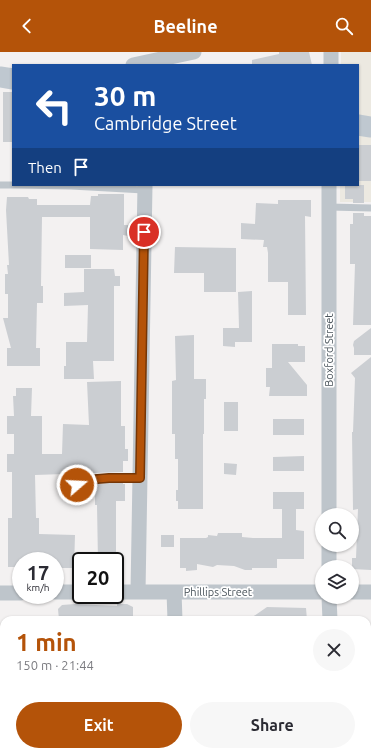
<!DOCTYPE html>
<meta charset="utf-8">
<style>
:root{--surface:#fff;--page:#f7f7f7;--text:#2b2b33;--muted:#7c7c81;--accent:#b45309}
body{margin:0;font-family:Ubuntu,sans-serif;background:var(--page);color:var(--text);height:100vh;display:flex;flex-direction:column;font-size:15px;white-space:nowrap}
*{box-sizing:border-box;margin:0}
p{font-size:13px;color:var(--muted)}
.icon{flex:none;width:22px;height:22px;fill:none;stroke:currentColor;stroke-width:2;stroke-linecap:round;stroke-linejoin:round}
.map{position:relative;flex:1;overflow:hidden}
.drawer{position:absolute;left:0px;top:564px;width:371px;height:140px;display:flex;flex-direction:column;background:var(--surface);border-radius:12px 12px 0 0;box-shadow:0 1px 3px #0004}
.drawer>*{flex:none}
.hud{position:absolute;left:12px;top:12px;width:347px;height:122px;border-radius:0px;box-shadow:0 1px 3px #0004;background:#1a4fa0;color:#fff;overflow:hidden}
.tools{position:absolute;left:315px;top:456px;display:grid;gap:8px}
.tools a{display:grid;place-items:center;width:44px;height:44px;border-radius:50%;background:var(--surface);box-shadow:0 1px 3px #0004;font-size:20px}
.speed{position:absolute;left:12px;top:500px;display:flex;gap:8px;font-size:20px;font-weight:700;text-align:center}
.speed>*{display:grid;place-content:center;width:52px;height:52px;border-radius:50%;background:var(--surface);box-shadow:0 1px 3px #0004;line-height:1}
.speed small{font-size:10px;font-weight:400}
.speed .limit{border:2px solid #111;border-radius:6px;background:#fff;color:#111}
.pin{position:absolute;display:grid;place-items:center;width:34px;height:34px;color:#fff;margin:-17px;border:2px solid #fff;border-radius:50%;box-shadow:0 1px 4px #0007}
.me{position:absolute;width:44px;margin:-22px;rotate:71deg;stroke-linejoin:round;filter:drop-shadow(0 0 3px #0008)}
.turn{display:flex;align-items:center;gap:14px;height:84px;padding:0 16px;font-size:18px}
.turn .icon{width:52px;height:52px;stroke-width:2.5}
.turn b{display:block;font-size:28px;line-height:34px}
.then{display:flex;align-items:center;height:38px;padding:0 16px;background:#0003;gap:8px;font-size:15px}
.round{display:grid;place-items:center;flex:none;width:42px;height:42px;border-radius:21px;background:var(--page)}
.overview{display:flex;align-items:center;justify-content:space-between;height:68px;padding:0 16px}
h1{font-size:24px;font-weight:700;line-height:30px;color:var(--accent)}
.button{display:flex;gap:8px;margin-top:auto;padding:8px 16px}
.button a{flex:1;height:46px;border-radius:24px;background:var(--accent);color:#fff;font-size:16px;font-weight:700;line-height:46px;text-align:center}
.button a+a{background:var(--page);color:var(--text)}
header{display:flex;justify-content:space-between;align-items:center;height:52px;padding:0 16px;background:var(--accent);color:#fff;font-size:18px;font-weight:700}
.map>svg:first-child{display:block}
.commercial{fill:#ece9e1}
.forest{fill:url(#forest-crowns)}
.building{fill:#cbced2}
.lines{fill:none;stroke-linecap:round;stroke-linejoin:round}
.service{stroke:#bec5cb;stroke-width:7}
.minor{stroke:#bec5cb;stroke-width:15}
.secondary{stroke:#bfc8d0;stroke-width:21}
.route-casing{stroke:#753606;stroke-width:10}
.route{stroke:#b45309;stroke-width:7}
.labels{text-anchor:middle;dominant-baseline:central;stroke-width:3.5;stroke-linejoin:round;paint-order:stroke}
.street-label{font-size:11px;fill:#4b555c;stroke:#fff}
</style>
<header><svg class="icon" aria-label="back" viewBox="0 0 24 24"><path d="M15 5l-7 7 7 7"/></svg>Beeline<svg class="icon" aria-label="search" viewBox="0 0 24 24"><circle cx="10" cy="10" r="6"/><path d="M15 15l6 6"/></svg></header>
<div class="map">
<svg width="371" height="704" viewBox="0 0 371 704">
<defs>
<pattern id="forest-crowns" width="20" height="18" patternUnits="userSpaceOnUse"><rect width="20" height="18" fill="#c5ead2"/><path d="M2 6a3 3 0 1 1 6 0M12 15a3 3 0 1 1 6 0" fill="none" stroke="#a2c0ae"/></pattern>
</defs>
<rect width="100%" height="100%" fill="#f3f1f1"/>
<!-- commercial -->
<path class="commercial" d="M341,0h30v150h-31v-17h18v-120h-17z"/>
<!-- forest -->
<path class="forest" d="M0,611h4v89h80v3l48,-2v3h-132z"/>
<!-- building -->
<path class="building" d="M279,0h30l3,13h-60v-5l27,-6z
M3,40h10v50h-10z
M358,93h13v36h-13z
M345,133h19v18h-11v-4h-8z
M98,142h26v31h4v11l-5,-1v15l-33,-1v-32h-48l-1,69h2v17h-6l-1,45h4v18h-33v-18h4l-8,-30h5v-24h-3v-20h3l-1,-9h2l-3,-55 1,-13h21l1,2h8v6h53l1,-9h7z
M278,148h33v17l-6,-1 1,99h-18v-33h-20v-29l-1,-6h-4l1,-7 -23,-1v-16l14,1 1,-21 22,1z
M353,161h11v3h7v109h-18l2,-61h-5v-40h3z
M175,195l61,1v44h-32v-19h-30z
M65,203h26v13h-26z
M84,217h30l1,7h5v10h-6v75h-21l1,18h-30v-13h2v-24h21l1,-37 -24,1v-13l20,-1z
M252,239v51h-17v5l-12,-1v-18h16l-1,-36z
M371,276v27h-17v-7l-1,-3 1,-4z
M194,283v44h12v20h-2v35h-1v75h-25v-8h-2v-11h2v-31h-3v-25h-3v-53l4,-1 -1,-44z
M272,292h26v2h7v16h-17l19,23v11h-38l1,-9h-4v-19h6z
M371,305v213l-19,-1v-11h4l2,-49 -5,1 -1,-78h1l2,-54 -4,-5z
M121,329v45h4v23h3v12h-5v11l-88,3 1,43h3v16l36,1 -1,33h-18l1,-7h-36v6h-13v-49h4v-46h-5v-18h7v-20h-7v-18h7l-1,-20h3v-8h16l-1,28h11v38h20l1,-30 26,1 -2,-43z
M224,350h14v29h-14z
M273,367h31v16h-31z
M304,404v15h-31v-14z
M224,411l13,1 -1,11 -12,-1z
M116,430l7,1v1h2v17h-9v60h-18l-1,-56h-2v-21z
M273,440h31v17h-8v21l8,1v28h-27v9h-25v2h-7l-11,-4 -17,-1 -4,2 -16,-3v6l-11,1v-3h-6v-30h26l2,-1v-2l9,1 1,-3h24v4l11,1h29v-29h-9z
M161,483h13v12h-13z
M75,552l42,2v-2h10l6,3v13h-74l-1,-11 4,-4z
M267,555l39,1 1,12h-59z"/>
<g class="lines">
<!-- service -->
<path class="service" d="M0,133h13
M16,133l55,1 73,4
M329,155l42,1
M72,445c2,-3 3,-8 5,-11 9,-12 49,-8 63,-8"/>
<!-- minor -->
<path class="minor" d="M133,13l61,-13
M331,13v-13
M329,133v330
M329,493v22
M55,540h26
M115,540h207
M138,540l7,-407
M174,540l1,28
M352,540h19
M0,541h21
M329,545l1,23
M175,700v4
M330,700v4"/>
<!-- secondary -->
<path class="secondary" d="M0,25l13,2
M358,73l13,2"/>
</g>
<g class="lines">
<defs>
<path id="route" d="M77,433l9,-5 23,-2h31l4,-246"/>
</defs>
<!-- route casing -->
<use href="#route" class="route-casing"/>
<!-- route -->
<use href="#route" class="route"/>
</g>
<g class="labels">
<!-- street labels -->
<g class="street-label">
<text transform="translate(329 298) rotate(-90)">Boxford Street</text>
<text x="218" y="540">Phillips Street</text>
</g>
</g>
</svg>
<div class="tools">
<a><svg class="icon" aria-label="search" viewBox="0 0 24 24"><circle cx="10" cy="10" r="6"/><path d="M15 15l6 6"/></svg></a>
<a><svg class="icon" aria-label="layers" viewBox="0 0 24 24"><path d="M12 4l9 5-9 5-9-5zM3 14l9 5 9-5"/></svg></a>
</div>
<div class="speed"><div>17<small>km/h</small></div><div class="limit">20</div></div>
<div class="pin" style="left:144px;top:180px;background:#d93025"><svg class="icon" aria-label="arrive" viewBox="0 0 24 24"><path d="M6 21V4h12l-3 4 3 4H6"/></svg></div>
<svg class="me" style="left:77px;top:433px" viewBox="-20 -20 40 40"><circle r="17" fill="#b45309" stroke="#fff" stroke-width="3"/><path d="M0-11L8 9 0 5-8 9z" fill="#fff"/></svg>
<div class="hud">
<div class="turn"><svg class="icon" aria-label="left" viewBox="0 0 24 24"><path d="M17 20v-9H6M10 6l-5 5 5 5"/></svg><div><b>30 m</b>Cambridge Street</div></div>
<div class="then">Then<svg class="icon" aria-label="arrive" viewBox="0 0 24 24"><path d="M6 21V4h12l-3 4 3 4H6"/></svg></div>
</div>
<section class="drawer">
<div class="overview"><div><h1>1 min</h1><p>150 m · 21:44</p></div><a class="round"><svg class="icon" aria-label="close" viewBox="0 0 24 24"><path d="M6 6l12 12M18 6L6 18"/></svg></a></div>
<div class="button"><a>Exit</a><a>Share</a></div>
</section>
</div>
